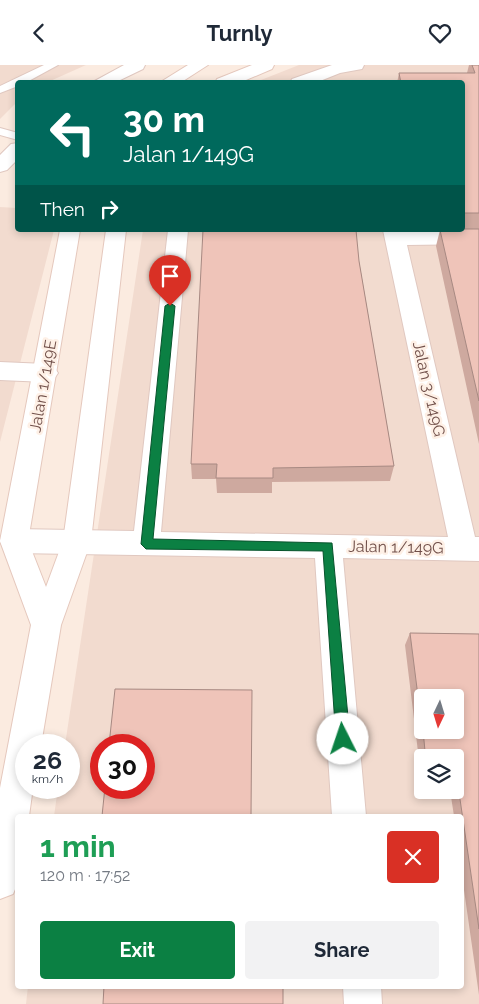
<!DOCTYPE html>
<meta charset="utf-8">
<style>
:root{--surface:#fff;--page:#f2f2f3;--text:#1f2937;--muted:#747a83;--accent:#0b8043}
body{margin:0;font-family:Raleway,sans-serif;background:var(--page);color:var(--text);height:100vh;display:flex;flex-direction:column;font-size:19px;white-space:nowrap}
*{box-sizing:border-box;margin:0}
p{font-size:16px;color:var(--muted)}
.icon{flex:none;width:28px;height:28px;fill:none;stroke:currentColor;stroke-width:2;stroke-linecap:round;stroke-linejoin:round}
.map{position:relative;flex:1;overflow:hidden}
.panel{position:absolute;left:15px;top:749px;width:449px;height:175px;display:flex;flex-direction:column;background:var(--surface);border-radius:5px;box-shadow:0 2px 8px #0003}
.panel>*{flex:none}
.hud{position:absolute;left:15px;top:15px;width:450px;height:152px;border-radius:5px;box-shadow:0 2px 8px #0003;background:#00695c;color:#fff;overflow:hidden}
.needle{width:32px;rotate:184deg}
.tools{position:absolute;left:414px;top:624px;display:grid;gap:10px}
.tools a{display:grid;place-items:center;width:50px;height:50px;border-radius:5px;background:var(--surface);box-shadow:0 2px 8px #0003;font-size:25px}
.speed{position:absolute;left:15px;top:669px;display:flex;gap:10px;font-size:25px;font-weight:700;text-align:center}
.speed>*{display:grid;place-content:center;width:65px;height:65px;border-radius:50%;background:var(--surface);box-shadow:0 2px 8px #0003;line-height:1}
.speed small{font-size:12px;font-weight:400}
.speed .limit{border:8px solid #d22;background:#fff;color:#111}
.pin{position:absolute;display:grid;place-items:center;width:42px;height:42px;color:#fff;margin:-51px -21px;border-radius:50% 50% 50% 0;rotate:-45deg;box-shadow:0 0 5px #0007}
.pin .icon{rotate:45deg}
.me{position:absolute;width:55px;margin:-28px;rotate:356deg;stroke-linejoin:round;filter:drop-shadow(0 0 4px #0008)}
.turn{display:flex;align-items:center;gap:18px;height:105px;padding:0 25px;font-size:22px}
.turn .icon{width:65px;height:65px;stroke-width:2.5}
.turn b{display:block;font-size:35px;line-height:42px}
.then{display:flex;align-items:center;height:48px;padding:0 25px;background:#0003;gap:10px;font-size:19px}
.round{display:grid;place-items:center;flex:none;width:52px;height:52px;border-radius:5px;background:var(--page)}
.head{display:flex;align-items:center;justify-content:space-between;height:85px;padding:0 25px}
h1{font-size:30px;font-weight:700;line-height:38px;color:#1e9e55}
.action{display:flex;gap:10px;margin-top:auto;padding:10px 25px}
.action a{flex:1;height:58px;border-radius:5px;background:var(--accent);color:#fff;font-size:20px;font-weight:700;line-height:58px;text-align:center}
.action a+a{background:var(--page);color:var(--text)}
header{display:flex;justify-content:space-between;align-items:center;height:65px;padding:0 25px;background:var(--surface);font-size:22px;font-weight:700}
.map>svg:first-child{display:block}
.residential{fill:#f2dbcf;fill-rule:evenodd}
.lines{fill:none;stroke-linecap:round;stroke-linejoin:round}
.lane-casing{stroke:#e0c8c0;stroke-width:2}
.street-casing{stroke:#e0c8c0;stroke-width:2}
.secondary-casing{stroke:#e5c8bd;stroke-width:2}
.lane{fill:#fff;fill-rule:evenodd}
.street{fill:#fff;fill-rule:evenodd}
.secondary{fill:#fff;fill-rule:evenodd}
.wall{fill:#cea99f}
.building{fill:#efc4b9;stroke:#a78982}
.route{fill:#0b8043;stroke:#07532c}
.labels{text-anchor:middle;dominant-baseline:central;stroke-width:5;stroke-linejoin:round;paint-order:stroke}
.street-label{font-size:16px;fill:#704f49;stroke:#fef0e6}
</style>
<header><svg class="icon" aria-label="back" viewBox="0 0 24 24"><path d="M15 5l-7 7 7 7"/></svg>Turnly<svg class="icon" aria-label="heart" viewBox="0 0 24 24"><path d="M12 20l-8-8c-3-5 5-10 8-4 3-6 11-1 8 4z"/></svg></header>
<div class="map">
<svg width="479" height="939" viewBox="0 0 479 939">
<rect width="100%" height="100%" fill="#fbebe0"/>
<!-- residential -->
<path class="residential" d="M0,0h86l-38,17 -30,1 -1,19 -17,17z
M299,0h180v939h-453l2,-18h433v-170h-407l4,-28 11,-1v-42h-4l78,-515h319v-147l-206,-1zM422,632h33v33h-33zM101,680h43v42h-43zM422,692h33v33h-33z
M0,142l17,1 1,22h36l-54,212z"/>
<g class="lines">
<defs>
<path id="lane" d="M44,0h14l-33,18h-7v3l-18,7v-7z
M0,63l18,5v7l-18,-5z"/>
<path id="street" d="M124,0h21l-2,4 -29,14h-23z
M332,0h32l-2,4 -22,4 -25,10h-25l2,-4z
M18,78v16l-11,11 -7,2v-17l11,-11z
M168,165h20l-27,302 287,5 -65,-307h20l1,2h75v12l-72,1 68,292h4v24l-136,-3 23,258h-34l-17,-258 -301,-5 -10,-4 -4,-8 4,-8 10,-4 120,2z
M0,297l46,2 8,3 4,6 -4,6 -8,3 -46,-2z
M343,921h38l1,18h-38z"/>
<path id="secondary" d="M188,0h20l-28,18h-21z
M252,0h22l-2,4 -33,14h-24l2,-4z
M60,165h20l-52,311 18,46 17,-46 43,-311h20l-35,311 -30,84 -20,120h-15v42h7l-4,29h-11v66l-5,12 -13,5v-111l31,-163 -31,-84z"/>
</defs>
<!-- lane casing -->
<use href="#lane" class="lane-casing"/>
<!-- street casing -->
<use href="#street" class="street-casing"/>
<!-- secondary casing -->
<use href="#secondary" class="secondary-casing"/>
<!-- lane -->
<use href="#lane" class="lane"/>
<!-- street -->
<use href="#street" class="street"/>
<!-- secondary -->
<use href="#secondary" class="secondary"/>
</g>
<!-- wall -->
<path class="wall" d="M469,0h10v379l-43,-198 4,-16h-15h37v-147h-65l2,-10h68z
M359,196l35,205 -4,15 -118,1v11h-55l-1,-14h-24l-1,-15z
M410,568l69,1v361l-18,-126v-53h-7l-4,-26h5v-33h-33v3h-3l-14,-115z"/>
<!-- building -->
<path class="building" d="M472,0h7v148h-17v-130h-61l-2,-10h76z
M462,164h17v172l-39,-171z
M203,165h153l3,31 35,205 -121,2v10h-57l1,-14h-26z
M410,568l69,1v295l-24,-164v-8h-1l-1,-6h-28l-2,-21h32v-33h-33v31z
M115,624l137,1 -1,126h-149l3,-29h39v-42h-35z
M104,921h179v18h-180z"/>
<!-- route -->
<path class="route" d="M170,238l5,3 -22,233 179,4 18,196 -2,5 -5,2 -5,-2 -2,-5 -13,-188 -177,-2 -5,-5 24,-238z"/>
<g class="labels">
<!-- street labels -->
<g class="street-label">
<text transform="translate(43 321) rotate(-80)">Jalan 1/149E</text>
<text transform="translate(429 324) rotate(77)">Jalan 3/149G</text>
<text transform="translate(396 482) rotate(1)">Jalan 1/149G</text>
</g>
</g>
</svg>
<div class="tools">
<a><svg class="needle" viewBox="-14 -14 28 28"><path d="M0-13l5 13h-10z" fill="#e53935"/><path d="M0 13l5-13h-10z" fill="#747a83"/></svg></a>
<a><svg class="icon" aria-label="layers" viewBox="0 0 24 24"><path d="M12 4l9 5-9 5-9-5zM3 14l9 5 9-5"/></svg></a>
</div>
<div class="speed"><div>26<small>km/h</small></div><div class="limit">30</div></div>
<div class="pin" style="left:170px;top:241px;background:#d93025"><svg class="icon" aria-label="arrive" viewBox="0 0 24 24"><path d="M6 21V4h12l-3 4 3 4H6"/></svg></div>
<svg class="me" style="left:343px;top:674px" viewBox="-20 -20 40 40"><circle r="19" fill="#fff"/><path d="M0-13L10 11 0 6-10 11z" fill="#0b8043"/></svg>
<div class="hud">
<div class="turn"><svg class="icon" aria-label="left" viewBox="0 0 24 24"><path d="M17 20v-9H6M10 6l-5 5 5 5"/></svg><div><b>30 m</b>Jalan 1/149G</div></div>
<div class="then">Then<svg class="icon" aria-label="right" viewBox="0 0 24 24"><path d="M7 20v-9h11M14 6l5 5-5 5"/></svg></div>
</div>
<section class="panel">
<div class="head"><div><h1>1 min</h1><p>120 m · 17:52</p></div><a class="round" style="background:#d93025;color:#fff"><svg class="icon" aria-label="close" viewBox="0 0 24 24"><path d="M6 6l12 12M18 6L6 18"/></svg></a></div>
<div class="action"><a>Exit</a><a>Share</a></div>
</section>
</div>
